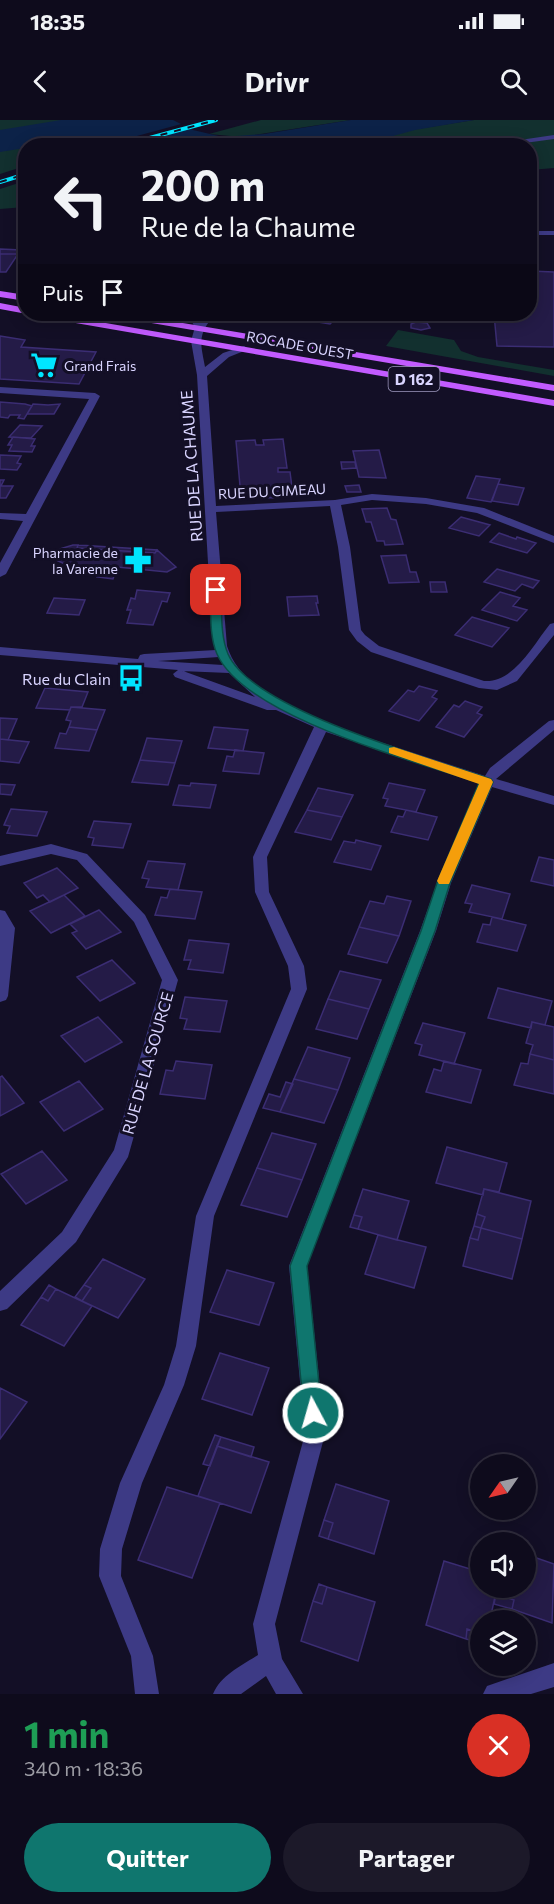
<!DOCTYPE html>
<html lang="fr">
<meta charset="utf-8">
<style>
:root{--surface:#0e0b1c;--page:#1c1929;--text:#f1f3f6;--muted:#9b9ba3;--line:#2e2b3b;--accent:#0f766e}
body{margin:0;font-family:Commissioner,sans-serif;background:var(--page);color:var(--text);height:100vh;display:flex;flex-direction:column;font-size:22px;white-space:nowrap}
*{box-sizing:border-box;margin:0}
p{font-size:20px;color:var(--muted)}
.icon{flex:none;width:33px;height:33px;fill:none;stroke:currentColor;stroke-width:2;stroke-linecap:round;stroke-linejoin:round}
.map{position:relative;height:1574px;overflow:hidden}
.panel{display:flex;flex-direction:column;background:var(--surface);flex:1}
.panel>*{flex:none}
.guide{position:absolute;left:18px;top:18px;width:519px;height:183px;border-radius:24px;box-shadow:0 3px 15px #0003,0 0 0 2px var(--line);background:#0e0b1c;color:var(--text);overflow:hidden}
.needle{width:39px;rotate:236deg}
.tools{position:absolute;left:470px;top:1334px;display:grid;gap:12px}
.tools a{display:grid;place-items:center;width:66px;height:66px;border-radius:50%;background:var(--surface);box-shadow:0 3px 15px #0003,0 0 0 2px var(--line);font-size:30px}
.pin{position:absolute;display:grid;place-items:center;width:51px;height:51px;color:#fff;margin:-26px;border-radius:12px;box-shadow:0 3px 9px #0006}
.me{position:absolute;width:66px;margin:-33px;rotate:354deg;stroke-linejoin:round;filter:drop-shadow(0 0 4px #0008)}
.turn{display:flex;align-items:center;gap:21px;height:126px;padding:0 24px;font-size:27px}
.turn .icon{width:78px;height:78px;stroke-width:2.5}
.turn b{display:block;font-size:42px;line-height:51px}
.then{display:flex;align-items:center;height:57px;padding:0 24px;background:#0003;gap:12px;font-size:22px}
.round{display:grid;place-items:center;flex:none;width:63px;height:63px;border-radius:32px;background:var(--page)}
.overview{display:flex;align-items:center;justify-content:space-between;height:102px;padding:0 24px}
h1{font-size:36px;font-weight:700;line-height:45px;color:#1e9e55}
.cta{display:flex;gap:12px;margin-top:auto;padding:12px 24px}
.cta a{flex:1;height:69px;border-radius:36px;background:var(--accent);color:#fff;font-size:24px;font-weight:700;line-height:69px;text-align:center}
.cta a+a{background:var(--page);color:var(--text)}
.status{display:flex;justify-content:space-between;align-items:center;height:42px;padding:0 30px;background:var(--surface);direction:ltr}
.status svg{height:16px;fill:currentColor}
header{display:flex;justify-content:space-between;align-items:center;height:78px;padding:0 24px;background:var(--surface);font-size:27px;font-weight:700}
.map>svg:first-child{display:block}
.green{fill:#12302f}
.water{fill:#0c2248}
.pier{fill:#130f26}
.building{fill:#241b47;stroke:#3b2d73;stroke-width:1.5}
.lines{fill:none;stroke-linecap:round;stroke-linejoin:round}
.minor{fill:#3d3a85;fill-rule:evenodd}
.primary{fill:#c25bff;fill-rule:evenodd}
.rail-casing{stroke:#00e5ff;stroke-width:4}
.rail{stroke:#130f26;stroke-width:2;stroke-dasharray:7;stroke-linecap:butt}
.route{fill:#0f766e;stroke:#0a4d48;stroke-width:1.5}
.slow{fill:#f59e0b}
.labels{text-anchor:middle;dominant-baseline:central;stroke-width:6;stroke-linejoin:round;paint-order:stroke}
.far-street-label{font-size:14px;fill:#d9d4ff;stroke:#130f26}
.far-poi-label{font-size:14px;fill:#d9d4ff;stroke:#130f26;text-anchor:start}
.shield{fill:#130f26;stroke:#9e99be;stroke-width:1.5}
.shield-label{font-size:15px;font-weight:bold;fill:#d9d4ff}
.street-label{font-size:16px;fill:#d9d4ff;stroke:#130f26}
.poi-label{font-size:16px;fill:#d9d4ff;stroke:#130f26;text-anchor:end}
</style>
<div class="status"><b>18:35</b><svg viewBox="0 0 49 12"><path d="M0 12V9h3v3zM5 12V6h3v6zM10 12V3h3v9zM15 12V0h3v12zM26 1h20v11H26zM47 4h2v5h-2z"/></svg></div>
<header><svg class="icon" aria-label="back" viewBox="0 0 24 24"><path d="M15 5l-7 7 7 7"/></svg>Drivr<svg class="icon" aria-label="search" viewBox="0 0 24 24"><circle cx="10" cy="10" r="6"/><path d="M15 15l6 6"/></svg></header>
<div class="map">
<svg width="554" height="1574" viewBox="0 0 554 1574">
<rect width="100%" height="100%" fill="#130f26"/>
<!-- green -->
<path class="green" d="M0,0h160l-71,25 -63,1 -1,20 -25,8z
M261,0h90l-110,17 -32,-3z
M474,0h80v48l-24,2v-24h-221z
M25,61v26l-25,2v-20z
M398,210l56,10 7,11 17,6 76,13v6l-168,-30z"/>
<!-- water -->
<path class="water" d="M61,0h112l20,10 30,7 41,-3 87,-14h123l-59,10 -55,15 -237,1 -18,-7 -79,7 -1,2 -25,4v-22z"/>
<!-- pier -->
<path class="pier" d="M185,3l11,4 -66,18 -19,-2z"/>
<!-- building -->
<path class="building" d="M0,129l21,1 -3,4h-18z
M0,134h18l-12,18h-6z
M530,151l24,1v75l-57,-1 -3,-32h36z
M268,194h72l-10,10z
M416,202l11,1 3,5 -9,2 -10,-2v-4z
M0,216l25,4 -4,7 75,5 -17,32 -79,-5z
M0,282l25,2 7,2 -8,13 -6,-1 2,-3h-10l-2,3 -8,-1z
M33,284l15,1 12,-1 -6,10h-27z
M20,305l22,1 -11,12 -22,-1z
M13,317l22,2 -4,7h4l-3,6 -23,-1 3,-6h-4z
M283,319l4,29h-9v4h12l3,23 -16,1v2l-36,-1 -5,-56 19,-1 1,5h8l-1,-5z
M379,330l7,28 -27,-1 -6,-26z
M0,335l21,1 -4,7 4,1 -4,6 -17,-1z
M341,342h14l1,6 -14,1z
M476,356l24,3 -9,23 -24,-4z
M0,360h4l-3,6h12l-7,12h-6z
M498,364l26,4 -6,17 -26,-4z
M359,365l2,7h-14l-2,-6z
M387,388l4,11 5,1 7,24 -18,1 -1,-4h-7l-6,-19h-5l-4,-13z
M461,397l29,8 -11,11 -30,-8z
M499,413l17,6 1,-2 19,6 -9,10 -37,-11z
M73,425h5l-1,3 78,5 2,-3 19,17 -9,5 -50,-5 -4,12 -16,-2 4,-10 -34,-2 -13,-6 2,-9z
M78,425l79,5 -2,3 -78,-5z
M406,435l4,17h6l3,10 -30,1 -8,-27z
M497,449l42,12 -6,7 -11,-4 -7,7 -31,-9z
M430,462h15l2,10h-16z
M137,470l33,3 -3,9 -5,-1 -9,24 -26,-2 4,-13h-4l4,-12 4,1z
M500,472l20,6 -7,8 14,4 -10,11 -35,-11z
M317,476l1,7h-2l3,12 -30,1 -2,-19z
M54,478l31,2 -6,15 -32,-2z
M472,497l37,11 -17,19 -37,-12z
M419,566l18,5 -5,6 5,2 -18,22 -30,-10 19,-21 6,2z
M45,568l43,4 -6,15h-11l-1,3 -34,-2z
M465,581l17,6 -5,6 5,2 -18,22 -28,-10 18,-22 5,2z
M71,587l34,3 -8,20 -28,-3 2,-6 -5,-1z
M0,598l17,1 -9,21 -8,-1z
M69,607l28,3 -8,21 -34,-3 5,-15 6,1z
M214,607l34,3 -5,21 -35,-3z
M147,618l35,3 -7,22 -35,-3z
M0,619l29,3 -10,21 -19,-2z
M235,630l29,3 -5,21 -36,-3 4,-15 6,1z
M140,640l35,3 -7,22 -36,-3z
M191,663l25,2 -6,23 -37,-3 6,-20 11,1z
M389,663l36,7 -9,22 -31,-6 3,-7 -5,-1z
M0,664l15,1 -4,10 -11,-1z
M318,668l35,7 -11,22 -35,-7z
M11,689l36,3 -10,24 -30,-3 3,-7 -6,-1z
M307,690l35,7 -11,23 -36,-8z
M406,690l31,7 -9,23 -37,-8 7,-16 5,1z
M94,701l37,3 -8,24 -31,-3 2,-7 -6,-1z
M356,720l25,6 -10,24 -37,-8 10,-21 11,2z
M539,737l15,3v26l-23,-5z
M148,741l37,3 -7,26 -32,-3 3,-8 -7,-1z
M57,748l21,20 -28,14 -7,-7 -6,3 -13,-15z
M472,765l38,9 -8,25 -33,-7 3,-8 -7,-1z
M170,769l32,3 -7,27 -40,-4 6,-18 6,1z
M64,775l21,21 -34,17 -21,-22z
M387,776l24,5 -12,35 -40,-9 11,-26 14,3z
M99,790l22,22 -35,17 -14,-16 5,-2 -7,-7z
M492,797l34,8 -9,26 -40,-9 6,-18 7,1z
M359,807l40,9 -12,27 -39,-9z
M189,820l40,4 -6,29 -35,-4 3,-9h-7z
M112,840l23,23 -35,18 -23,-24z
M340,851l41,9 -12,29 -41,-10z
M498,868l54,13 -7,24 -13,-3 -1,6 -43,-10z
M185,877l42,4 -7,31 -36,-3 3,-10 -7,-1z
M328,879l41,10 -12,30 -41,-10z
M98,897l24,25 -37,20 -24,-26z
M532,902l22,5v33l-24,-6 3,-9 -7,-2z
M423,903l42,10 -11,31 -35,-9 3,-10 -7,-2z
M308,927l42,11 -12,32 -44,-11z
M530,934l24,6v34l-40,-9 7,-22 7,1z
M176,941l36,4 -7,34 -45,-5 6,-24 7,1z
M444,941l37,9 -10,33 -45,-11 8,-23 7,2z
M2,956l22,27 -24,13v-39z
M294,959l44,11 -14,33 -44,-11z
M79,961l24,28 -39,22 -24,-29z
M286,962l7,2 -13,28 -17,-4 6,-14 11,3z
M272,1013l44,11 -14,36 -45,-12z
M447,1027l60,16 -8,29 -15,-3 -1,6 -47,-12z
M42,1031l25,29 -41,24 -25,-30z
M257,1048l45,12 -15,37 -46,-12z
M363,1069l46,12 -12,39 -39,-11 4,-12 -8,-2z
M484,1069l47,12 -9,38 -41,-11 4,-11 -8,-3z
M477,1094l8,3 -4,11 -7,-2z
M354,1095l8,2 -4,12 -8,-2z
M474,1106l7,2 -3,12 -8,-2z
M481,1108l41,11 -10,40 -49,-13 7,-28 8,2z
M378,1115l48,12 -12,41 -49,-14z
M103,1139l42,20 -27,39 -36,-17 9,-13 -7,-3z
M227,1150l47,13 -15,42 -49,-13z
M49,1165l7,4 -8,12 -7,-4z
M84,1165l7,3 -9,13 -7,-4z
M56,1169l36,17 -28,40 -43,-21 20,-28 7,4z
M220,1233l49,15 -17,47 -50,-16z
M0,1268l27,14 -27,37z
M215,1315l6,2 -11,29 -7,-2z
M221,1317l33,10 -3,10 -34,-11z
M217,1326l52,16 -18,51 -53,-17z
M336,1364l53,17 -15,53 -46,-15 5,-16 -9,-3z
M167,1367l53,16 -28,75 -54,-18z
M324,1400l9,3 -5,16 -9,-3z
M525,1434l29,10 -2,59 -40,-14 2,-9 -18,-6 1,-7h28z
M444,1441l36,11v15h17l-7,33h-10v13l-13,-4 -1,10 -40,-14z
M319,1464l8,3 -5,17 -9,-3z
M327,1467l48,15 -17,59 -57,-20 12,-40 9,3z
M496,1474l18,6 -2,9 -18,-5z
M467,1509l13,4v10l-14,-4z"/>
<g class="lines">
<!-- minor -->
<path class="minor" d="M554,15v4l-52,7h-24z
M530,111h24v4h-24z
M170,194h14l-33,9 -4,-3z
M187,194h8l5,7 4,-7h8v4c-15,18 -11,27 -7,49l18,-14 21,-7 5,3 -20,8 -22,19 9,130 119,-6 37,-6 54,4 58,10 70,28v7l-77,-30 -51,-9 -54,-4 -31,5 9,42 11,83 4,5 14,11 105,35c30,2 49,-36 66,-57l4,-1v12l-37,46 -20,9 -18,-2 -108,-36 -14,-11 -8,-11 -11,-83 -8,-41 -114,6 11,134c18,57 107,80 156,97 34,11 68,22 102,33l5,-8 59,-47 5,-1v10l-58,49 58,17v9l-62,-18 -41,96 -15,48 -129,335 18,168 -50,190 7,35 21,35h-27l-10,-18 -25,18h-28c8,-19 28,-28 45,-39l-5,-31 52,-190 -16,-168 131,-335 17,-48 43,-100 -154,-51 -59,125 2,35 35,74 3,23 -93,227 -18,130 -12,39 -42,98 -20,66 -1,27 32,80 6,38h-24l-4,-38 -32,-80 1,-27 20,-66 44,-98 12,-39 20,-130 95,-227 -3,-23 -33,-74 -2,-35 61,-130 -38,-17h-9l-92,-33 -2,-3 5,-4 -178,-15v-8l138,12 2,-4 4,-1 72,-4 -4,-19 -15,-256 -6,-34 4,-14zM219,537l4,8 -65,-4zM181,551l48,2 26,24 -72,-26z
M0,267l95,6 5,3 -94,178 -6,3v-14l23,-42 -23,-2v-6l26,1 63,-115 -89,-6z
M51,724l36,10 58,61 33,65 -50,177 -52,85 -69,67 -7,2v-20l62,-59 52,-82 48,-170 -28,-58 -57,-62 -26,-6 -51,12v-10z
M0,790l5,1 10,17 -7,68 -2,4 -6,2z
M554,1543v24l-23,7h-48l4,-8z"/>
<!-- primary -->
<path class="primary" d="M0,171l26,4v6l-26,-4z
M0,183l26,5 1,6 -27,-5z
M37,194h16l501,86v6l-513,-89z
M112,194h17l425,71v6l-438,-74z"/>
<defs>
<path id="rail" d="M120,26l96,-26
M0,62l26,-8"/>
</defs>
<!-- rail casing -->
<use href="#rail" class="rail-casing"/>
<!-- rail -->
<use href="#rail" class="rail"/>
</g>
<!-- route -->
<path class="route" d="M216,467l5,3c1,20 -1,45 7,64 24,56 204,105 263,125l2,3 -43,101 -15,48 -128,335 15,147 -2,6 -7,3 -6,-3 -3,-6 -14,-147 131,-335 16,-48 42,-100c-64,-22 -234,-66 -262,-129 -8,-18 -6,-44 -7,-64z"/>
<!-- slow -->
<path class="slow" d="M394,627l97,32 2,3 -44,102h-10l-2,-3 42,-97 -90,-31v-5z"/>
<!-- icons -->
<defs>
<symbol id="supermarket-bare" viewBox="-9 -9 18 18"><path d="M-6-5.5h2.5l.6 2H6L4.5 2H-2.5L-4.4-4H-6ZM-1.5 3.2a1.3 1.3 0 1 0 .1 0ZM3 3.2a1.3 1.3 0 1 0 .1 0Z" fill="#00e5ff" stroke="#130f26" stroke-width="2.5" paint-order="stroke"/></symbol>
<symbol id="pharmacy-bare" viewBox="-9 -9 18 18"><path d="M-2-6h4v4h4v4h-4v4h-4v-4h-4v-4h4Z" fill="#00e5ff" stroke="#130f26" stroke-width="2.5" paint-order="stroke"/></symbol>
<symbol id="bus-bare" viewBox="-9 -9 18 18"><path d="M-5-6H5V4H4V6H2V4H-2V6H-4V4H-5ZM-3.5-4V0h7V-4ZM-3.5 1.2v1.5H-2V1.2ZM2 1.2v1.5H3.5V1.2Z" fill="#00e5ff" stroke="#130f26" stroke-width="2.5" paint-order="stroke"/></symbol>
</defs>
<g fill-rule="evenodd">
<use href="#supermarket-bare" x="25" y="226" width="38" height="38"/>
<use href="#pharmacy-bare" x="119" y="421" width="38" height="38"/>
<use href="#bus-bare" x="112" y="539" width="38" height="38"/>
</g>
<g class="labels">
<!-- far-street labels -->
<g class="far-street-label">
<text transform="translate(300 225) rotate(10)">ROCADE OUEST</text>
<text transform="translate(272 371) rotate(-3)">RUE DU CIMEAU</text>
</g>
<!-- far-poi labels -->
<g class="far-poi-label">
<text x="64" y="245">Grand Frais</text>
<text x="118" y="432" text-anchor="end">Pharmacie de<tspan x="118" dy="16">la Varenne</tspan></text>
</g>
<!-- shield labels -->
<rect class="shield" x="388.5" y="247" width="51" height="24" rx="4.5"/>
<g class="shield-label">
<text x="414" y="259">D 162</text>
</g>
<!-- street labels -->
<g class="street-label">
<text transform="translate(191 346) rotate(-94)">RUE DE LA CHAUME</text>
<text transform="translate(147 943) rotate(-74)">RUE DE LA SOURCE</text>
</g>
<!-- poi labels -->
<g class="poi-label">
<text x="111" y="558">Rue du Clain</text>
</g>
</g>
</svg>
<div class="tools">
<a><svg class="needle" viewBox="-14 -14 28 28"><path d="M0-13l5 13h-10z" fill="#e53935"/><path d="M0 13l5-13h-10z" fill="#9b9ba3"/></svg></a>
<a><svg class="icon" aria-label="sound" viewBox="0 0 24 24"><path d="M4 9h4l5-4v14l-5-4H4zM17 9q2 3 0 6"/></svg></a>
<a><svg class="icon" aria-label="layers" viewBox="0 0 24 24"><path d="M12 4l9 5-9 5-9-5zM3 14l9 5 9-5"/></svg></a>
</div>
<div class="pin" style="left:216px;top:470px;background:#d93025"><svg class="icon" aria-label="arrive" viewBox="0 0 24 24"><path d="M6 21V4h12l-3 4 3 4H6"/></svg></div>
<svg class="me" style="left:313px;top:1293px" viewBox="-20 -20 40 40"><circle r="17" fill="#0f766e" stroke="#fff" stroke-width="3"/><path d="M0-11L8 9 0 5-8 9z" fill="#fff"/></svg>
<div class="guide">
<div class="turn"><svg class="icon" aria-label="left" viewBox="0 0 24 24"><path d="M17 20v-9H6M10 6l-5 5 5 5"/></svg><div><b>200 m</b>Rue de la Chaume</div></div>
<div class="then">Puis<svg class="icon" aria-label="arrive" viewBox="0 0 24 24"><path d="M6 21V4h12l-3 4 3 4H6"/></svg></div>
</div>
</div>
<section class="panel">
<div class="overview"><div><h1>1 min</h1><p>340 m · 18:36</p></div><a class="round" style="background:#d93025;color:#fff"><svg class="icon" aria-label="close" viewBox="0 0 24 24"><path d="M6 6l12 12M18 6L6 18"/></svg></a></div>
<div class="cta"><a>Quitter</a><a>Partager</a></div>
</section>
